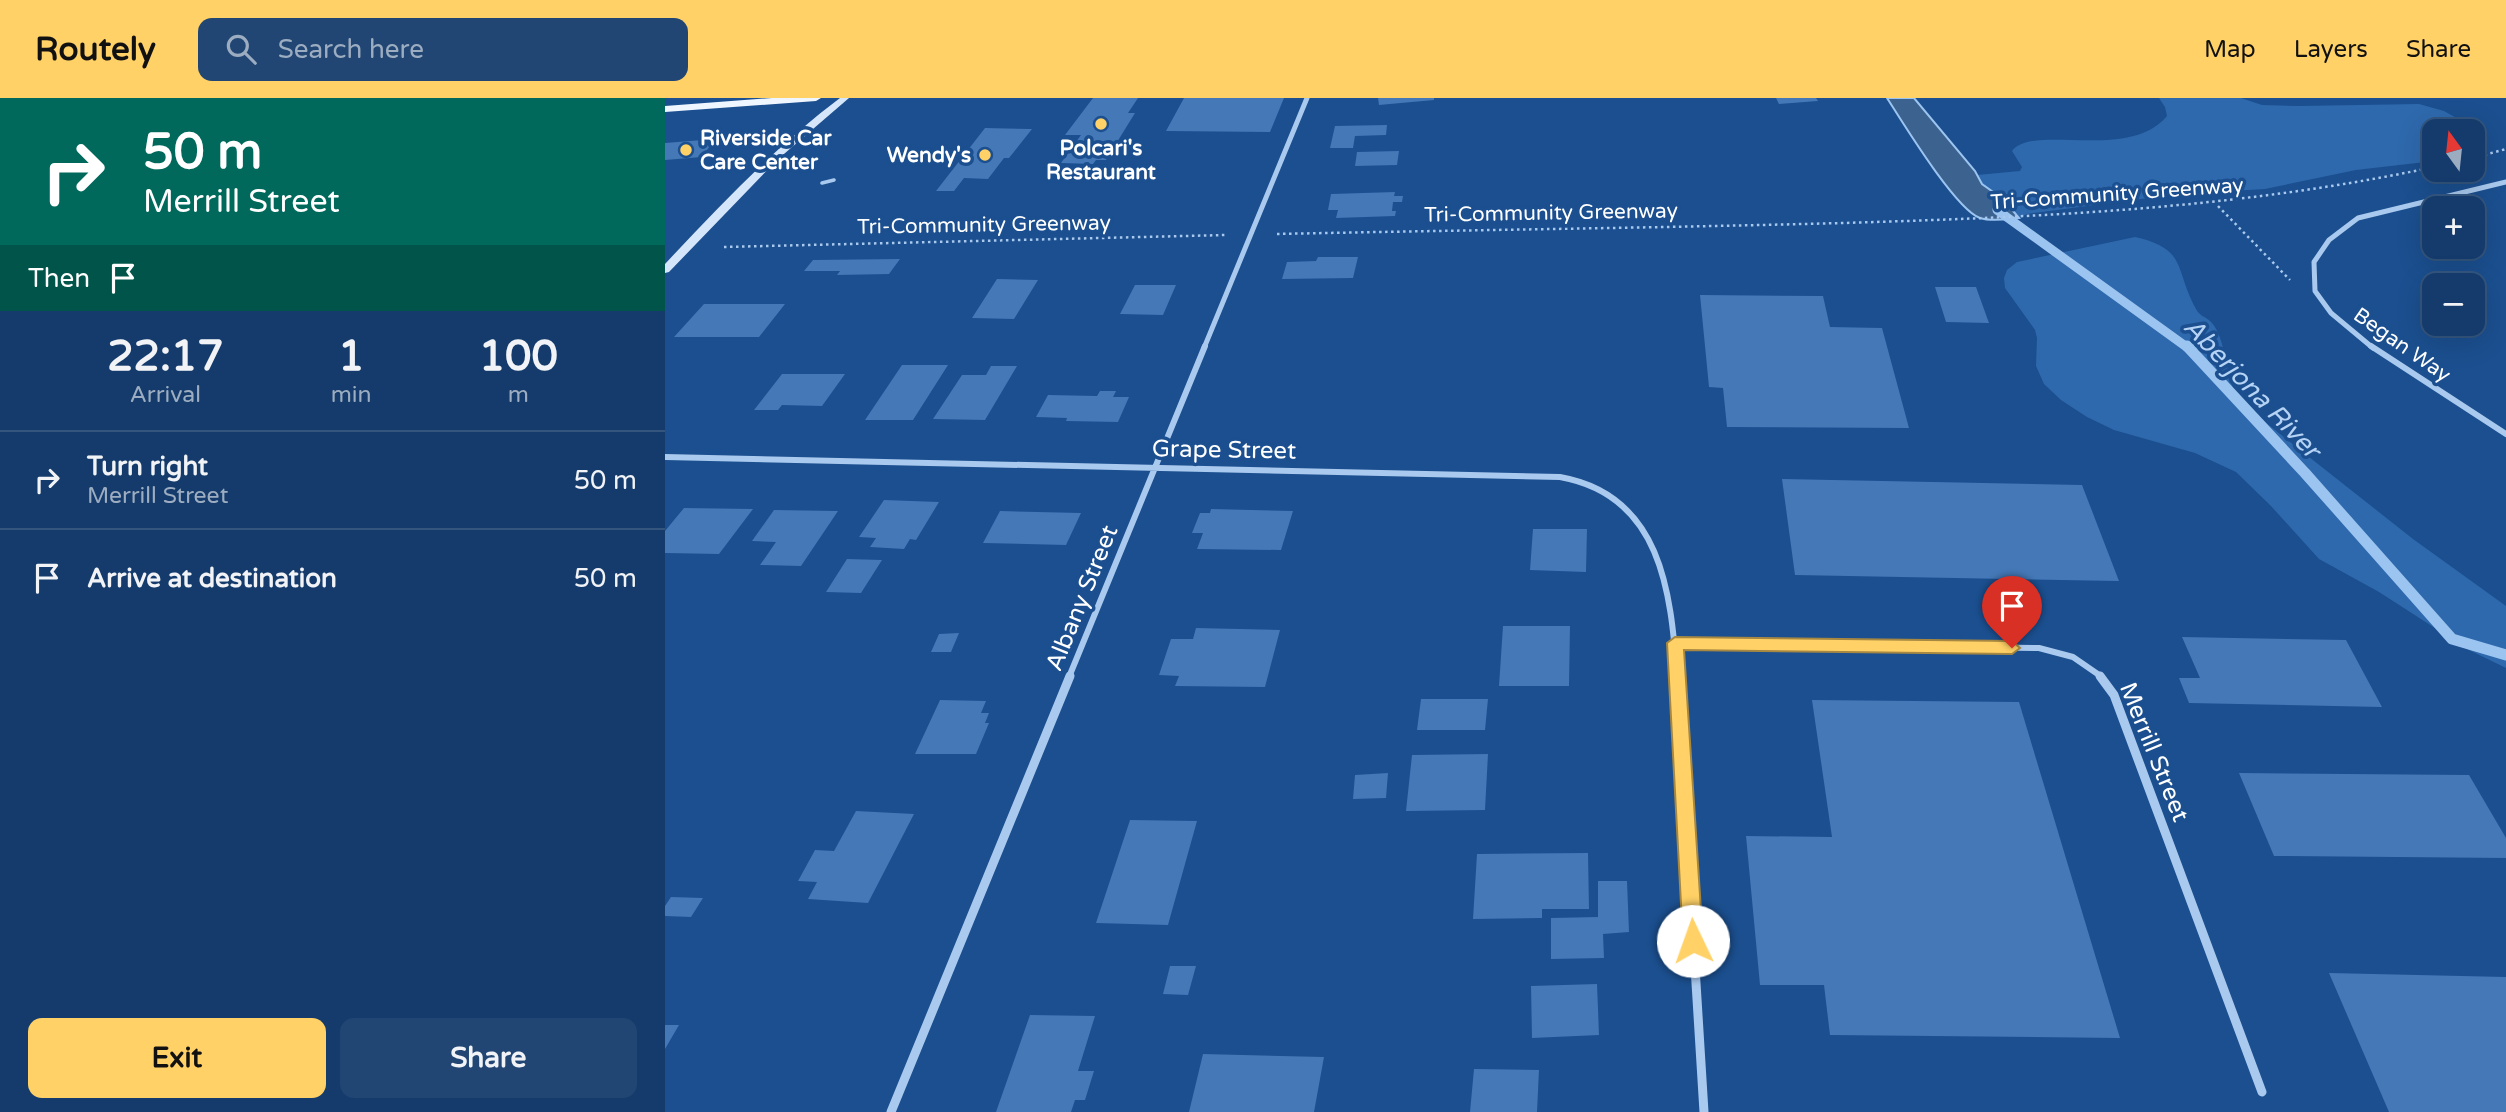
<!DOCTYPE html>
<meta charset="utf-8">
<style>
:root{--surface:#143b6b;--page:#214673;--text:#f1f3f6;--muted:#9dadc1;--line:#33557e;--accent:#ffd166}
body{margin:0;font-family:"Varela Round",sans-serif;background:var(--page);color:var(--text);height:100vh;display:flex;flex-direction:column;font-size:26px;white-space:nowrap}
*{box-sizing:border-box;margin:0}
p{font-size:23px;color:var(--muted)}
.icon{flex:none;width:38px;height:38px;fill:none;stroke:currentColor;stroke-width:2;stroke-linecap:round;stroke-linejoin:round}
.map{position:relative;flex:1;overflow:hidden}
.details{display:flex;flex-direction:column;background:var(--surface);width:665px}
.details>*{flex:none}
.top-card{background:#00695c;color:#fff;overflow:hidden}
.needle{width:46px;rotate:345deg}
.fabs{position:absolute;left:1757px;top:21px;display:grid;gap:14px}
.fabs a{display:grid;place-items:center;width:63px;height:63px;border-radius:14px;background:var(--surface);box-shadow:0 7px 28px #0002,0 0 0 2px var(--line);font-size:35px}
.pin{position:absolute;display:grid;place-items:center;width:60px;height:60px;color:#fff;margin:-72px -30px;border-radius:50% 50% 50% 0;rotate:-45deg;box-shadow:0 0 7px #0007}
.pin .icon{rotate:45deg}
.me{position:absolute;width:77px;margin:-38px;rotate:357deg;stroke-linejoin:round;filter:drop-shadow(0 0 5px #0008)}
.turn{display:flex;align-items:center;gap:24px;height:147px;padding:0 28px;font-size:32px}
.turn .icon{width:91px;height:91px;stroke-width:2.5}
.turn b{display:block;font-size:49px;line-height:60px}
.then{display:flex;align-items:center;height:66px;padding:0 28px;background:#0003;gap:14px;font-size:26px}
.eta{display:flex;justify-content:space-evenly;align-items:center;height:119px;text-align:center}
.eta b{font-size:42px;font-weight:800;line-height:49px}
.cta{display:flex;gap:14px;margin-top:auto;padding:14px 28px}
.cta a{flex:1;height:80px;border-radius:14px;background:var(--accent);color:#111;font-size:28px;font-weight:800;line-height:80px;text-align:center}
.cta a+a{background:var(--page);color:var(--text)}
ul{padding:0;list-style:none}
li{display:flex;align-items:center;gap:21px;height:98px;padding:0 28px;border-top:2px solid var(--line)}
li div{flex:1}
li b{display:block;font-size:26px}
li em{font-style:normal}
header{display:flex;align-items:center;gap:42px;box-sizing:border-box;height:98px;padding:0 35px;background:var(--accent);color:#111}
header strong{font-size:33px}
nav{display:flex;gap:38px;margin-inline-start:auto;font-size:24px}
.search{width:490px;height:63px;background:var(--page);display:flex;align-items:center;gap:18px;box-sizing:border-box;padding:0 24px;border-radius:14px;color:var(--muted);font-size:26px}
main{display:flex;flex:1;min-height:0}
.map>svg:first-child{display:block}
.green{fill:#2e69ad}
.water{fill:#3c6290;stroke:#9cc4f0;stroke-width:2}
.lines{fill:none;stroke-linecap:round;stroke-linejoin:round}
.stream-far1{stroke:#9cc4f0;stroke-width:9}
.stream{stroke:#9cc4f0;stroke-width:11}
.building{fill:#4478b7}
.path{stroke:#a9c9ee;stroke-width:2.5;stroke-dasharray:2.5 3.5;stroke-linecap:butt}
.service{stroke:#a9c9ee;stroke-width:3.5}
.minor-far2{stroke:#a9c9ee;stroke-width:5}
.minor-far1{stroke:#a9c9ee;stroke-width:6}
.minor{stroke:#a9c9ee;stroke-width:9}
.secondary{fill:#d6e6fa;fill-rule:evenodd}
.primary{fill:#f0f6ff;fill-rule:evenodd}
.route{fill:#ffd166;stroke:#a68842;stroke-width:2}
.poi-dot{fill:#ffd166;stroke:#1b4f8f;stroke-width:2.5}
.labels{text-anchor:middle;dominant-baseline:central;stroke-width:7;stroke-linejoin:round;paint-order:stroke}
.far-poi-label{font-size:21px;font-weight:bold;fill:#fff;stroke:#1b4f8f;text-anchor:start}
.far-street-label{font-size:21px;fill:#fff;stroke:#1b4f8f}
.street-label{font-size:24px;fill:#fff;stroke:#1b4f8f}
.water-label{font-size:26px;font-style:italic;fill:#b5d3f5;stroke:#1b4f8f}
</style>
<header>
<strong>Routely</strong>
<div class="search"><svg class="icon" aria-label="search" viewBox="0 0 24 24"><circle cx="10" cy="10" r="6"/><path d="M15 15l6 6"/></svg>Search here</div>
<nav><a>Map</a><a>Layers</a><a>Share</a></nav>
</header>
<main>
<section class="details">
<div class="top-card">
<div class="turn"><svg class="icon" aria-label="right" viewBox="0 0 24 24"><path d="M7 20v-9h11M14 6l5 5-5 5"/></svg><div><b>50 m</b>Merrill Street</div></div>
<div class="then">Then<svg class="icon" aria-label="arrive" viewBox="0 0 24 24"><path d="M6 21V4h12l-3 4 3 4H6"/></svg></div>
</div>
<div class="eta">
<div><b>22:17</b><p>Arrival</p></div>
<div><b>1</b><p>min</p></div>
<div><b>100</b><p>m</p></div>
</div>
<ul>
<li><svg class="icon" aria-label="right" viewBox="0 0 24 24"><path d="M7 20v-9h11M14 6l5 5-5 5"/></svg><div><b>Turn right</b><p>Merrill Street</p></div><em>50 m</em></li>
<li><svg class="icon" aria-label="arrive" viewBox="0 0 24 24"><path d="M6 21V4h12l-3 4 3 4H6"/></svg><div><b>Arrive at destination</b></div><em>50 m</em></li>
</ul>
<div class="cta"><a>Exit</a><a>Share</a></div>
</section>
<div class="map">
<svg width="1841" height="1014" viewBox="0 0 1841 1014">
<rect width="100%" height="100%" fill="#1b4f8f"/>
<!-- green -->
<path class="green" d="M1494,0h82l21,7 37,1 120,-2 25,7 16,9 5,11h-31v30l-78,9 -91,19 -86,5 -152,20 -8,4 -16,-19 -21,-15 -5,-9 43,-4 2,-4 -10,-16c21,-28 117,11 155,-35l-2,-9z
M1470,139c53,12 39,32 61,72 3,7 11,8 16,14 13,15 14,49 22,67 3,8 12,15 17,21l162,128 93,67v62l-37,-18 -90,-58 -60,-33 -48,-53 -35,-34 -41,-19 -81,-23 -27,-13 -26,-17 -17,-16 -8,-18 1,-28 -2,-8 -30,-42 -1,-10 3,-8 10,-8z"/>
<!-- water -->
<path class="water" d="M1222,0h27l61,73 7,13 21,15 16,19c-12,1 -27,4 -39,0 -24,-8 -77,-95 -93,-120z"/>
<g class="lines">
<!-- stream-far1 -->
<path class="stream-far1" d="M1332,112l191,138"/>
<!-- stream -->
<path class="stream" d="M1522,248l118,127 147,166 54,16"/>
</g>
<!-- building -->
<path class="building" d="M428,0h45l-10,15h7l-29,47h-10l-3,4 -32,-1 20,-28h-16z
M519,0h100l-14,34 -104,-1z
M713,0h56v2l-55,5z
M1111,0h40l2,3 -39,3z
M722,27l-1,10 -31,1 -2,12h-23l5,-22z
M320,30l47,1 -23,29h-5l-16,21 -24,-1 -10,13h-18z
M50,41l-13,18 -37,3v-17z
M734,53l-2,14 -42,1 2,-14z
M730,94l-1,4h9l-1,6h-9l-1,9h4l-1,5 -59,2 2,-8h-10l3,-16z
M653,159h40l-5,21 -71,1 5,-17 29,-1z
M235,161l-11,15 -52,1 3,-4h-36l9,-11z
M332,181l41,1 -24,39 -42,-1z
M470,187h41l-13,30 -43,-1z
M1270,189h41l13,36 -43,-1z
M1035,197l123,1 7,31 52,1 27,100 -182,-1 -4,-39 -14,-1z
M39,206h81l-26,33h-85z
M237,267h46l-35,55h-48z
M326,268h26l-32,54 -52,-1 29,-44h24z
M117,276h63l-23,32 -40,-1 -4,5h-24z
M435,293h16l-3,6h16l-11,25 -52,-1 1,-3 -31,-1 12,-22 49,1z
M1117,381l300,6 37,96 -324,-6z
M219,402l55,2 -23,38 -6,-1 -6,10 -34,-2 6,-9 -17,-1z
M19,410l69,1 -34,45 -54,-1v-22z
M546,411l82,2 -12,39 -84,-1 6,-16h-11l8,-20h10z
M109,412l64,1 -37,55 -41,-1 16,-23 -24,-1z
M335,413l81,2 -15,32 -83,-2z
M868,431h54l-1,43 -56,-2z
M182,461l35,1 -21,33 -35,-1z
M838,528h67l-1,60h-70z
M531,530l84,2 -15,57 -90,-1 4,-10 -20,-1 12,-36h22z
M294,535l-8,19h-20l8,-18z
M1517,539l164,3 36,67 -193,-4 -10,-25h21z
M756,601h67l-3,31h-68z
M275,602l46,1 -5,12h8l-4,10h4l-13,31h-61z
M1147,602l207,2 101,336 -290,-3 -6,-50h-64l-14,-149 86,1z
M823,656l-3,56 -79,1 6,-56z
M723,675l-2,25 -33,1 2,-24z
M1574,675l230,2 37,63v20l-232,-2z
M191,713l58,3 -46,89 -60,-4 9,-17 -19,-1 17,-31 19,1z
M465,722l67,1 -29,104 -72,-2z
M923,755l1,56h-47v9l-69,1 4,-65z
M933,783h29l2,51 -26,2 1,24 -53,1v-41l47,-1z
M6,799l32,1 -12,19 -26,-1v-10z
M505,868h26l-8,29 -25,-1z
M1664,875l177,4v135h-117z
M932,886l2,51 -67,3 -1,-52z
M365,917l65,1 -17,55h16l-9,29h-10l-4,12h-75z
M0,927h14l-14,24z
M538,956l121,3 -10,55h-125z
M809,971l65,1 -2,42h-67z"/>
<g class="lines">
<!-- path -->
<path class="path" d="M1808,60l33,-9
M1553,108l72,74
M612,136c189,-4 377,-6 566,-11 200,-6 394,-14 591,-56
M59,149l502,-12"/>
<!-- service -->
<path class="service" d="M157,85l12,-3"/>
<!-- minor-far2 -->
<path class="minor-far2" d="M539,250l103,-250
M1708,250l-42,-35 -16,-22 -1,-29 15,-22 29,-22 148,-36"/>
<!-- minor-far1 -->
<path class="minor-far1" d="M1706,248l135,88
M0,359l895,20c101,18 111,114 117,200
M1010,545l364,5 34,9 29,20
M404,579l136,-331"/>
<!-- minor -->
<path class="minor" d="M1012,578l27,436
M1435,578l14,19 148,397
M226,1014l179,-436"/>
<!-- secondary -->
<path class="secondary" d="M175,0h9l-72,62 -108,112 -4,1v-9c55,-59 110,-117 175,-166z"/>
<!-- primary -->
<path class="primary" d="M107,0h49l-5,3 -151,11v-6z"/>
</g>
<!-- route -->
<path class="route" d="M1010,539l337,4 8,7 -8,6 -328,-4 19,291 -3,7 -7,2 -7,-2 -3,-7 -16,-298z"/>
<!-- markers -->
<g class="poi-dot">
<circle cx="436" cy="26" r="7"/>
<circle cx="21" cy="52" r="7"/>
<circle cx="320" cy="57" r="7"/>
</g>
<g class="labels">
<!-- far-poi labels -->
<g class="far-poi-label">
<text x="35" y="40">Riverside Car<tspan x="35" dy="24">Care Center</tspan></text>
<text x="436" y="50" text-anchor="middle">Polcari's<tspan x="436" dy="24">Restaurant</tspan></text>
<text x="306" y="57" text-anchor="end">Wendy's</text>
</g>
<!-- far-street labels -->
<g class="far-street-label">
<text transform="translate(1452 96) rotate(-4)">Tri-Community Greenway</text>
<text transform="translate(886 115) rotate(-1)">Tri-Community Greenway</text>
<text transform="translate(319 127) rotate(-1)">Tri-Community Greenway</text>
<text transform="translate(1737 247) rotate(35)">Began Way</text>
</g>
<!-- street labels -->
<g class="street-label">
<text transform="translate(559 352) rotate(1)">Grape Street</text>
<text transform="translate(417 500) rotate(-68)">Albany Street</text>
<text transform="translate(1489 654) rotate(68)">Merrill Street</text>
</g>
<!-- water labels -->
<g class="water-label">
<text transform="translate(1587 290) rotate(46)">Aberjona River</text>
</g>
</g>
</svg>
<div class="fabs">
<a><svg class="needle" viewBox="-14 -14 28 28"><path d="M0-13l5 13h-10z" fill="#e53935"/><path d="M0 13l5-13h-10z" fill="#9dadc1"/></svg></a>
<a>+</a>
<a>−</a>
</div>
<div class="pin" style="left:1347px;top:550px;background:#d93025"><svg class="icon" aria-label="arrive" viewBox="0 0 24 24"><path d="M6 21V4h12l-3 4 3 4H6"/></svg></div>
<svg class="me" style="left:1028px;top:843px" viewBox="-20 -20 40 40"><circle r="19" fill="#fff"/><path d="M0-13L10 11 0 6-10 11z" fill="#ffd166"/></svg>
</div>
</main>
